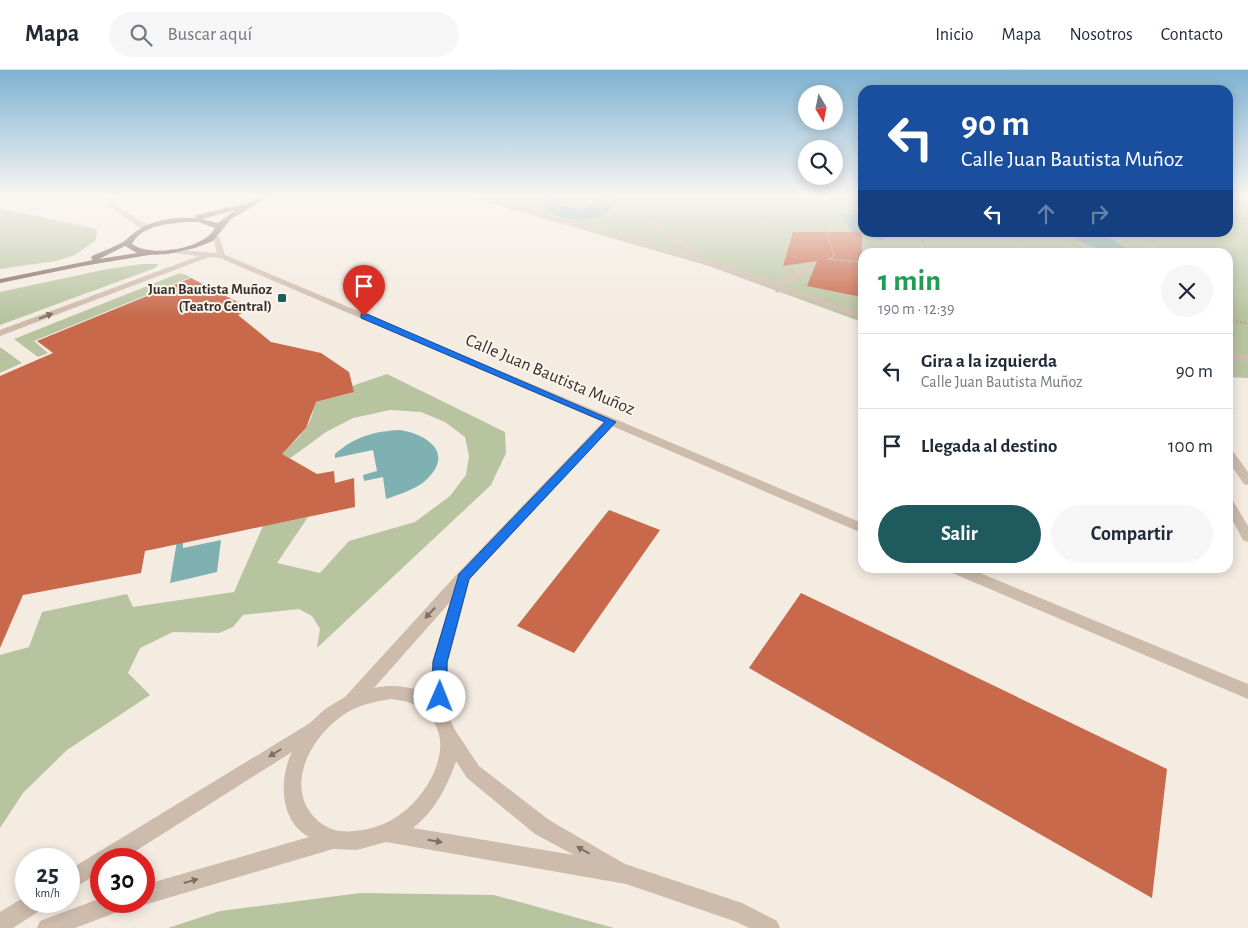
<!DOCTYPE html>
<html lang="es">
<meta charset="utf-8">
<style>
:root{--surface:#fff;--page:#f6f6f7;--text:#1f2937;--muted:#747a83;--line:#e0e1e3;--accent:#1f5a5e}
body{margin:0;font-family:"Alegreya Sans",sans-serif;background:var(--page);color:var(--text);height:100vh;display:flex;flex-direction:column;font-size:19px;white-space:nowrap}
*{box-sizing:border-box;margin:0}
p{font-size:16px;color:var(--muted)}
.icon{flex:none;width:28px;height:28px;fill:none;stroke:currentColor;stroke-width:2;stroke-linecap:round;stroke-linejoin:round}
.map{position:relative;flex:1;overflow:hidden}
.drawer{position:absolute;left:858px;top:178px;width:375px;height:325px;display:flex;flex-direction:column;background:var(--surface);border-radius:15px;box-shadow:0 2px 12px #0003}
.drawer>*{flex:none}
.top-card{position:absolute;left:858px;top:15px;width:375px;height:152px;border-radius:15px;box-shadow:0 2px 12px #0003;background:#1a4fa0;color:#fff;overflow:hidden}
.needle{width:32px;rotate:170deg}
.buttons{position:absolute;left:798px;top:15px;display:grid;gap:10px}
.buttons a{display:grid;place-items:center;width:45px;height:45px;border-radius:50%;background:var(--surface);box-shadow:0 2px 12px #0003;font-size:25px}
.speed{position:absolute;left:15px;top:778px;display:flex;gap:10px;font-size:25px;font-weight:700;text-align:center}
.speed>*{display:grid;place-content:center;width:65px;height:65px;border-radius:50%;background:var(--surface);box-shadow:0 2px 12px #0003;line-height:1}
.speed small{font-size:12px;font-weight:400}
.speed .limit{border:8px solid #d22;background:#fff;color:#111}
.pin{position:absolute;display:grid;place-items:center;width:42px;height:42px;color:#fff;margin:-51px -21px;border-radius:50% 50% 50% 0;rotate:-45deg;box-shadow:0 0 5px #0007}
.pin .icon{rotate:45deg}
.me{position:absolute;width:55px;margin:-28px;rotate:1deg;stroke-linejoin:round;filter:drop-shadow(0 0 4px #0008)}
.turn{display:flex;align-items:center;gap:18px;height:105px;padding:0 20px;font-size:22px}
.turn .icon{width:65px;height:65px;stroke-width:2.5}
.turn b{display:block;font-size:35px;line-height:42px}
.lanes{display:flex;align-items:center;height:48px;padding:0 20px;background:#0003;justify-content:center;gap:25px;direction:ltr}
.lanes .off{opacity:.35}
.round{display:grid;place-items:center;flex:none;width:52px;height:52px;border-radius:26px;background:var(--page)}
.headline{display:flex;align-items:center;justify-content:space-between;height:85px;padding:0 20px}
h1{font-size:30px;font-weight:700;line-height:38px;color:#1e9e55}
.button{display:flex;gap:10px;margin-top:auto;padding:10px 20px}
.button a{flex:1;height:58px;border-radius:30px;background:var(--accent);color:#fff;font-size:20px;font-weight:700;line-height:58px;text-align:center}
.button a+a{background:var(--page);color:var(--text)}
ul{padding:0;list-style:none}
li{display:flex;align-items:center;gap:15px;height:75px;padding:0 20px;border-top:1px solid var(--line)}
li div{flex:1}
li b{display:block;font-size:19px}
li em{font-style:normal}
header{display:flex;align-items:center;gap:30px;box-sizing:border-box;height:70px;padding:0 25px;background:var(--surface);border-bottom:1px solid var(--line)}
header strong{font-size:24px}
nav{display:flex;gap:28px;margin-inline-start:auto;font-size:18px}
.search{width:350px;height:45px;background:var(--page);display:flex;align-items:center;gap:12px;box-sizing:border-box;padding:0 18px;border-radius:28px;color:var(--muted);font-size:19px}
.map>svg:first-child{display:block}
.green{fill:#b8c4a0}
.water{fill:#7fb0b2}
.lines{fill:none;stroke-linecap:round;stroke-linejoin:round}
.canal{fill:#7fb0b2;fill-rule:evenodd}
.building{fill:#c8694b}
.path-far1{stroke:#b9a596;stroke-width:2;stroke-dasharray:1 1;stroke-linecap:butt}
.path{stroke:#b9a596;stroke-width:2.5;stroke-dasharray:2 2;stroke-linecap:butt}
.minor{fill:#cdbbac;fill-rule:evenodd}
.major{fill:#7d675c;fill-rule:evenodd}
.oneway{fill:#7d6f65}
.route{fill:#1a73e8;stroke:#114b97}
.poi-dot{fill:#1f5a5e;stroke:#fbf5ee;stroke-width:2}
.labels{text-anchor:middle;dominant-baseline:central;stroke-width:4;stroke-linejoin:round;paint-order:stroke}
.far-poi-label{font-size:15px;font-weight:bold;fill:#3b302b;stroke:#fbf5ee;text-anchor:end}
.street-label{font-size:18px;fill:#3b302b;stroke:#fbf5ee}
</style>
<header>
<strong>Mapa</strong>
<div class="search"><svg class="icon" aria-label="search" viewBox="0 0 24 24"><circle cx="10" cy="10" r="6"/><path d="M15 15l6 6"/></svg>Buscar aquí</div>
<nav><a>Inicio</a><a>Mapa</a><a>Nosotros</a><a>Contacto</a></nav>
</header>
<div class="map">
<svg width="1248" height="858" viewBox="0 0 1248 858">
<rect width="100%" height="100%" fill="#f4ebe1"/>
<!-- green -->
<path class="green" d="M469,127h393v35h366v-35h20v181l-20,-1v-125h-366v70l-153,-56z
M0,138l97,21 -1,11 -21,15 -19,6 -56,8z
M142,194h16l-3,4 -155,57v-33l107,-23z
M180,203l11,4 -157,64 14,12 -10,4 -24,-18z
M0,277l22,16 -22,10z
M387,304l118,58 1,21 -15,32 -174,163 3,-19 -8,-13 -13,-7 -56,6 -10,12 -14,6 -46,-1 -33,16 -12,25 22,22 -83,55 -44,43 -23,35v-173l29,-8 13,-35 85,-18 6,13 101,-15 29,-66 45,-9 -31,46 43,10 29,-32 66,-19 35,-26 16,-21 3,-19 -4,-19 -20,-15 -24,-10 -31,-2 -37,8 -27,14 -37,27 -9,-6c15,-10 36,-30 33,-50l38,-10 1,-7z
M360,823l134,2 120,33h-446l52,-17z"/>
<!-- water -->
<path class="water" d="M841,142l21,4v16l25,1 3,2 -8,5 -31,-7z
M1074,163h29l28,19h-26l-30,-13z
M400,360c29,5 55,24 25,51 -11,9 -25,13 -39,18l-3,-22 -19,4 -1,-6 14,-4 -4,-21 -38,8v-4c19,-17 40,-23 65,-24z
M179,459l4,13v6l38,-8 -4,32 -47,11z"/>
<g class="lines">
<!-- canal -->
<path class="canal" d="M541,127h16v5c12,10 31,9 42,-2l-2,-3h17l2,3c-2,3 -4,7 -7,10 -16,15 -56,12 -68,-6z"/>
</g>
<!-- building -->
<path class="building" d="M793,162h69v65l-55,-11 10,-25 -34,5z
M191,208l60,31 -13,6 33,27 50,11 28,19 5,20 -38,10 -10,26 -24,26 35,20 17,-3 1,12 19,-5 1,29 -210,44 -4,22 -118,22 -23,53v-272l53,-23 -16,-12z
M609,440l51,20 -86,123 -57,-27z
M801,523l366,176 -15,129 -403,-230z"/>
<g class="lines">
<!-- path-far1 -->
<path class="path-far1" d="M825,127l-3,21 12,38 -5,3 33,3
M1243,127l5,7
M1228,146l18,2 -18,5
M1246,148l2,-10
M923,162l-3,2 6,18
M1064,162l1,8 25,12
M1157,162l-10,3 17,17"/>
<!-- path -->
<path class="path" d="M1228,251l20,2"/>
<!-- minor -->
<path class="minor" d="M109,127h6v8l34,21v4h-6l-33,-23z
M477,127h10l197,54 92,32 32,-19h6v4l-31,18 79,27v6l-79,-28 -7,2 -2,-5 -96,-33z
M620,127h7l24,22 49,32v4h-6c-26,-17 -55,-34 -74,-58z
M212,164l7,2 6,19 637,268v10l-250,-107 -142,153 -22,83 -1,51 8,17 24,36 70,54 76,44 117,39 35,18 3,7h-31l-12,-6 -111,-38 -240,-42 -29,8 -24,-1 -189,56 -7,-3 7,-1v-16l165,-48c-30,-16 -30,-59 -17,-85l-169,107h-22v13l-32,19v-21l241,-147 15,-14 20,-12 113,-124 145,-151 -383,-164 -11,-1 -209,79v-6l199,-74 -26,-3h-3v-4l47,4zM450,532l-18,60 -1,35c-17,-11 -37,-13 -57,-9zM391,629c7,1 15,2 22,5 6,2 11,7 15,11 30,30 -1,82 -30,101 -16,11 -38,17 -58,15 -9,-1 -20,-7 -26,-14 -28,-31 -5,-76 24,-98 15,-13 34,-17 53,-20zM456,691l11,17 68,56 39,21 -161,-27c22,-17 34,-41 43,-67z
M1228,284l20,1v6l-20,-1z
M1228,379l4,1 16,22v13l-4,-1 -16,-23z
M1228,428l4,1 16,27v16l-5,-2 -15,-28z
M948,498h20l280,116v15l-298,-127z
M26,826v5h21l-3,7 -31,20h-13v-16z
M101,828v3h30l-3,7 -53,20h-38l3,-7z"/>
<!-- major -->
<path class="major" d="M260,127h8l-37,22 -18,22 -18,7 -27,6 -19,1 -66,11 -83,17v-4l93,-19 -2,-2 1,-2c9,-4 28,-11 35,-17 20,-19 42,-22 69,-21v-3l52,-12zM235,140l-17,13 -17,-4h1zM184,152h14l17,6c-11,21 -64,30 -83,16 9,-18 34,-20 52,-22zM125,176l12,7 -38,6z"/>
</g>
<!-- one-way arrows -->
<defs><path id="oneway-solid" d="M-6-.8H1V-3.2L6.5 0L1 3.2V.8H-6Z" transform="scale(1.25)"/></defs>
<g class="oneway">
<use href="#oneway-solid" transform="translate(46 246) rotate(-21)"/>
<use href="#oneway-solid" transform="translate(430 543) rotate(133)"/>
<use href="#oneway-solid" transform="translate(275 683) rotate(148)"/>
<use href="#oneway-solid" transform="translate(435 771) rotate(10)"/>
<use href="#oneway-solid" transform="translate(583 780) rotate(-151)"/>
<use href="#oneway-solid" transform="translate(191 811) rotate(-16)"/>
</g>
<!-- sky -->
<linearGradient id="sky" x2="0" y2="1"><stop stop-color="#7eb2d2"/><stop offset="0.51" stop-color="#faf6f2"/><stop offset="1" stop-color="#faf6f2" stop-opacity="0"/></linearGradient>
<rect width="1248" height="247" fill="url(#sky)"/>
<!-- route -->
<path class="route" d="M361,244h6l249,108 -147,157 -22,83v35l-2,5 -5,2 -6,-2 -2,-5 1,-35 26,-88 146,-152 -244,-104z"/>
<!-- markers -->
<rect class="poi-dot" x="277" y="223" width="10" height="10" rx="2.5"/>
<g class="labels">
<!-- far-poi labels -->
<g class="far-poi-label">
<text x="272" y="219">Juan Bautista Muñoz<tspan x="272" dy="17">(Teatro Central)</tspan></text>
</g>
<!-- street labels -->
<g class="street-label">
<text transform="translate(550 305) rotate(23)">Calle Juan Bautista Muñoz</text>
</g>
</g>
</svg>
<div class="buttons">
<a><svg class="needle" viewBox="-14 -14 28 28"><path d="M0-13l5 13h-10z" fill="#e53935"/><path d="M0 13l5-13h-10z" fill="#747a83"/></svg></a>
<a><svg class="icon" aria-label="search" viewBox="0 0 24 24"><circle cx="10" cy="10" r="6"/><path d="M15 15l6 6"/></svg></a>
</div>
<div class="speed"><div>25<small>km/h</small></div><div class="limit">30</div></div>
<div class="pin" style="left:364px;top:246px;background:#d93025"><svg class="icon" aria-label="arrive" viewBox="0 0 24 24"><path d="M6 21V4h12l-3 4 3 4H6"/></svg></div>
<svg class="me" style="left:440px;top:627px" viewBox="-20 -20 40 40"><circle r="19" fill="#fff"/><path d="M0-13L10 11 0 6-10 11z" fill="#1a73e8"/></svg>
<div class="top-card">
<div class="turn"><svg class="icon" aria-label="left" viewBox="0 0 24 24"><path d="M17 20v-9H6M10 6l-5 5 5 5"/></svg><div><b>90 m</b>Calle Juan Bautista Muñoz</div></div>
<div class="lanes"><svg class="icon" aria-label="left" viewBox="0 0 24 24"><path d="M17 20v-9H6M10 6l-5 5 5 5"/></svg><svg class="icon off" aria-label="ahead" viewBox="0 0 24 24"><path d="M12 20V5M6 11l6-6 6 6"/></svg><svg class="icon off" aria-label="right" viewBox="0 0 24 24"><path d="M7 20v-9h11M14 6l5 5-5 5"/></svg></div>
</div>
<section class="drawer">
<div class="headline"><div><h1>1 min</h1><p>190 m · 12:39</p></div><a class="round"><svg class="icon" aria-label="close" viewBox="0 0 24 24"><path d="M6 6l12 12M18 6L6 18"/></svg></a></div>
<ul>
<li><svg class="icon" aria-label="left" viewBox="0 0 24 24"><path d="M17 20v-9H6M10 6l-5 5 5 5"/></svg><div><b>Gira a la izquierda</b><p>Calle Juan Bautista Muñoz</p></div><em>90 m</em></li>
<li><svg class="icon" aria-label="arrive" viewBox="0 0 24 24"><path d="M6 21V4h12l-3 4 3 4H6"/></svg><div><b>Llegada al destino</b></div><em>100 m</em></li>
</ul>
<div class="button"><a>Salir</a><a>Compartir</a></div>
</section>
</div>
